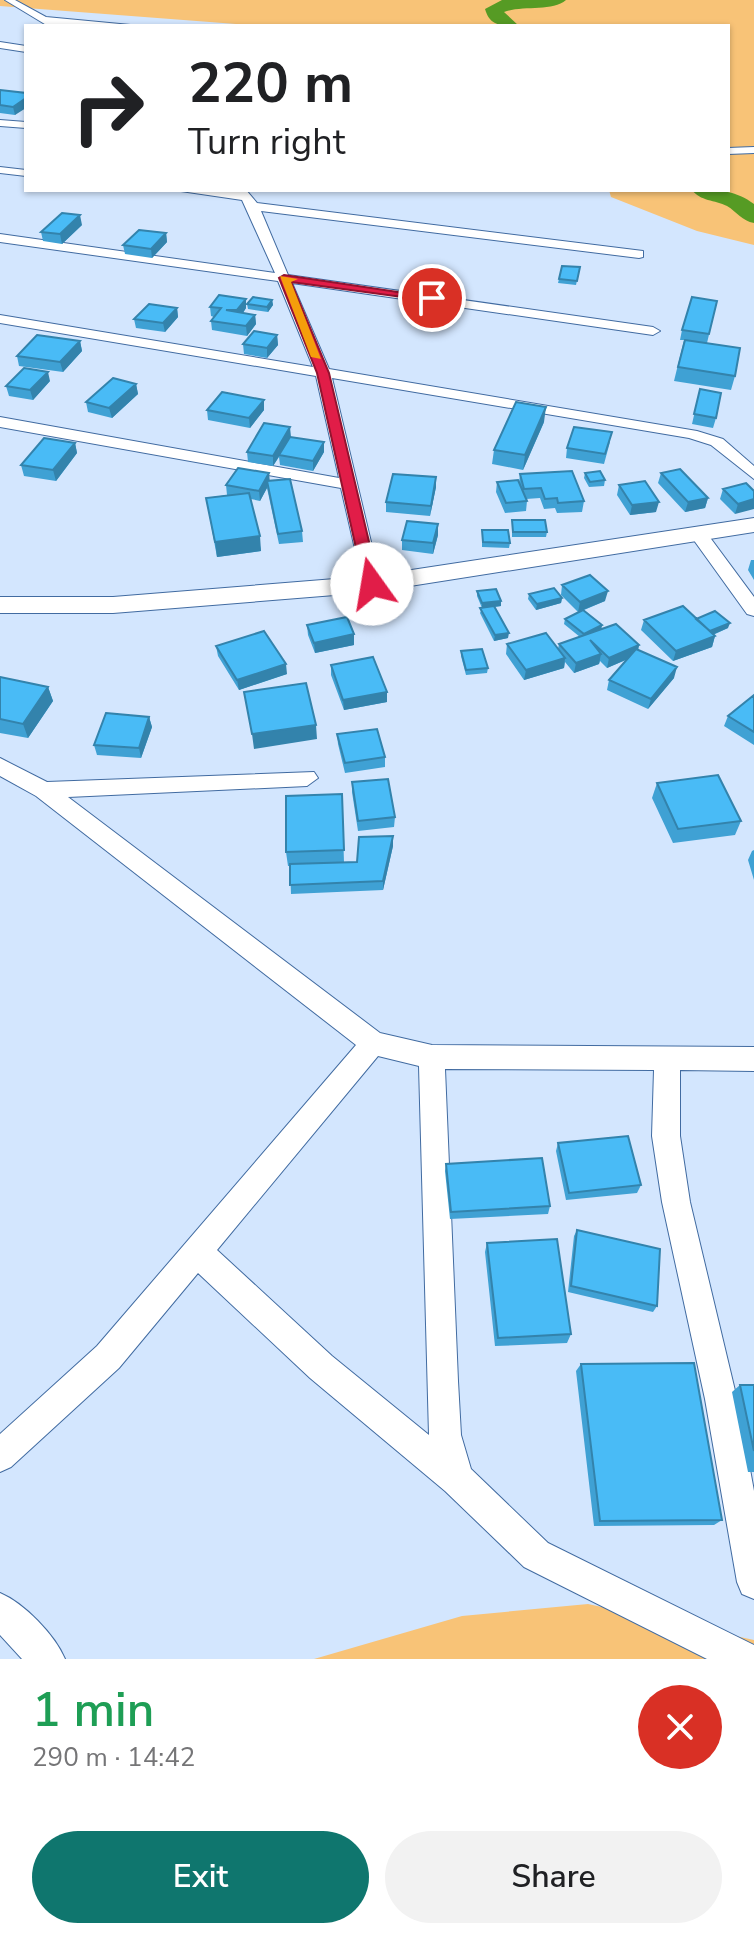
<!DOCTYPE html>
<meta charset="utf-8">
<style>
:root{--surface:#fff;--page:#f2f2f2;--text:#202124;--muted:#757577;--accent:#0f766e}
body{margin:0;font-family:"Nunito Sans",sans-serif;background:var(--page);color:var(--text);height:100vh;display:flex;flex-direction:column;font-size:30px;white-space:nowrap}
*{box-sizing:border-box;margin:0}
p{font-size:26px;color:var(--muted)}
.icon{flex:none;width:44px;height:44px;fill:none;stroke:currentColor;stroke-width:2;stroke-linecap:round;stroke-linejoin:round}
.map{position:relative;height:1659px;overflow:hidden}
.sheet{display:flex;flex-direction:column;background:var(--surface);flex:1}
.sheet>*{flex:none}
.guide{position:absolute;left:24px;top:24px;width:706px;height:168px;border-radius:0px;box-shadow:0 2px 6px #0004;background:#fff;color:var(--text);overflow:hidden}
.pin{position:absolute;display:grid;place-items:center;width:68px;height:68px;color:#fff;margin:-34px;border:4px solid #fff;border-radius:50%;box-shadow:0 2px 8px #0007}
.me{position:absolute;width:88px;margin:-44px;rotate:347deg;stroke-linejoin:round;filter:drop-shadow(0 0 6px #0008)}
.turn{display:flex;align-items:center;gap:28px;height:168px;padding:0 32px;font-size:36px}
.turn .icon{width:104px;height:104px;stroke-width:2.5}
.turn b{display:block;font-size:56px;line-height:68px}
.round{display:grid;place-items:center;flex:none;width:84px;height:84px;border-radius:42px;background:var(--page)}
.overview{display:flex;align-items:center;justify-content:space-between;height:136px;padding:0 32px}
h1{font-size:48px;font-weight:600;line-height:60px;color:#1e9e55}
.primary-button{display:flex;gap:16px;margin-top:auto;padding:16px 32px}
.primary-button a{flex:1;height:92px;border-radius:48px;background:var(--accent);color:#fff;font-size:32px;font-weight:600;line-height:92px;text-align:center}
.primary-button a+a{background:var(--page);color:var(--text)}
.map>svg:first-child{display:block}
.green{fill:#f8c377}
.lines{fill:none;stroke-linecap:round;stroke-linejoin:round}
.river{fill:#569b24;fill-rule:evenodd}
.street-casing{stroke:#416ba1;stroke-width:2}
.secondary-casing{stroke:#416ba1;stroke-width:2}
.street{fill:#fff;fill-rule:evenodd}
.secondary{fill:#fff;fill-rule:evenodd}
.wall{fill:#3fa1d4}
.shaded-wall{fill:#3383ac}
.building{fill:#49bbf6;stroke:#3383ac;stroke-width:2}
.route{fill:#e11d48;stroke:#92132f;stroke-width:2}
.slow{fill:#f59e0b}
</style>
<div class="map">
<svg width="754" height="1659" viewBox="0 0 754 1659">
<rect width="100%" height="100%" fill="#d3e6fe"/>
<!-- green -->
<path class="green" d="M0,0h754v245l-57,-14 -86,-34 -2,-7h119v-164l-492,-2 -236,-18z
M588,1604l166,36v19h-440l148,-43z"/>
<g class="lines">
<!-- river -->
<path class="river" d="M502,0h64c-14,12 -44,5 -62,12l15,14c-16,0 -29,1 -34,-17z
M692,190c24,0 42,-1 62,14v19c-12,-2 -17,-11 -27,-17 -12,-6 -27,-5 -35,-16z"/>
<defs>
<path id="street" d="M5,0h10l31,17 95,9h-93z
M0,42l26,4v6l-26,-4z
M0,120l26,2v6l-26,-2z
M754,147v6l-26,1v-6z
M0,167l26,3v6l-26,-3z
M174,190h72l11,13 386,48v6l-4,1 -378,-47 27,64 365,52 7,4 -7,4 -361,-52 37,86 368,62 26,8 31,27v13l-43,-34 -22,-7 -357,-60 49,206 -9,6 -9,-6 -22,-96 -341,-61v-10l339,61 -23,-102 -316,-53v-8l313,52 -35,-86 -278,-39v-8l275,39 -33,-73z
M697,527l6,1 51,69v19l-7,-2 -59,-82z
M0,758l47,24 267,-10 4,6 -11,8 -239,11 312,236 52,12 322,2v24l-74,-1v66l10,66 47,197 17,92v108l-12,-5 -5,-12 -32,-183 -43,-197 -10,-66 2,-66 -209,-1 13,312 3,54 10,34 77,74 206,102v14h-47l-183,-92 -79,-76 -135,-113 -112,-105 -79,95 -108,99 -11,5v-38l97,-88 259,-301 -320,-249 -36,-20zM378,1056l41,10 10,369 -97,-79 -115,-106z
M0,1593c24,10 55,42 65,66h-43l-22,-24z"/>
<path id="secondary" d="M754,518v14l-382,60 -259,21h-113v-16h113l259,-21z"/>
</defs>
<!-- street casing -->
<use href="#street" class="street-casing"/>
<!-- secondary casing -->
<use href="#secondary" class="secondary-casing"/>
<!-- street -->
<use href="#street" class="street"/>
<!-- secondary -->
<use href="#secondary" class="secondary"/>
</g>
<!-- wall -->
<path class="wall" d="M0,90l26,3 -11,22 -15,-2z
M82,225l-20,19 -19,-3 -2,-9z
M166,233l1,9 -15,16 -27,-4 -2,-9z
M580,267l-4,18 -18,-2 1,-4z
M272,300l1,5 -5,7 -20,-3 -1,-5z
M717,301l-10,42 28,33 -4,14 -57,-9 10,-41h-4l2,-10z
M210,307l36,1 -3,5 12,2 1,9 -9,12 -35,-6 -1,-9 3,-4 -3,-1z
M177,308l1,9 -13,15 -29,-4 -2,-9z
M277,335l1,10 -11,13 -23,-4 -1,-10z
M80,341l2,10 -19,21 -44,-6 -2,-10z
M50,381l-17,19 -24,-4 -3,-10z
M136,384l2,10 -26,24 -24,-6 -2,-10z
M700,389l16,29 -3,10 -21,-4z
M264,400v10l-14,18 -42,-8 -1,-10z
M544,422l-21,48 -31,-6 2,-14z
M291,437l33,5v10l-11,19 -33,-6 -1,-8 -6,9 -25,-4 -1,-10z
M610,442l-6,22 -38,-6 1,-10z
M75,443l2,10 -21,28 -32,-5 -3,-11z
M585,473l20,7 -1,6 -15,1 -5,-9z
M661,473l47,25 -3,10 -20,4 -27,-29z
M520,474l64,27 -2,11 -25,1 -2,-5 -11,1 -4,-11 -14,1 1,2 -1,10 -21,2 -9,-21 1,-10 22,1z
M436,477v10l-6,29 -44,-4v-10z
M270,481l32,50 1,11 -24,2 -12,-56 -7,13 -9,-2 10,52 -44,6 -11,-59 21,-3 -1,-10z
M619,485l37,27 -26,3 -13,-20z
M723,489l31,2 -19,23 -15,-15z
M512,520l35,12 -1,5h-34z
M438,524v11l-5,19 -31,-4v-10z
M482,530l28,13 -1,5 -27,-1z
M751,560h3v20l-6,-10z
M562,585l43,16 -21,9 18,15 -1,4 38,16 -1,5 36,28 -26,31 -41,-19 2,-10 19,-21 -21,9 -7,-7 -1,3 -25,9 -9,-11 -1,6 -40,12 -18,-26 1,-10 51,5 1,-5 21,-7 -16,-13 1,-5 13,-7 -17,-17z
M477,591l24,10v5l-6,1 13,31 -14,3 -14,-28 2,-5 -5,-12z
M529,594l33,4 -1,5 -25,7 -8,-11z
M696,619l32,9 -15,7 2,1 -3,11 -39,14 -32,-31 3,-10z
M307,625l47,20 -39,8 -7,-18z
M216,646l71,28 -48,16 -21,-34z
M461,651l27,17 -1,5 -21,2 -5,-19z
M331,665l56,37 -43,8 -13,-35z
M0,677l48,10 5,14 -25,37 -28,-5z
M754,695v50l-30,-19 4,-10z
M149,717l3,10 -11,31 -44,-3 -3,-10z
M337,734l48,23v10l-40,6 -7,-29z
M352,782l43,35 -1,10 -36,4 -6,-39z
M657,783l84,38 -6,14 -62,8 -21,-45z
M342,794l2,69 13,-1 36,-26v10l-10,44 -92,4 -1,-28h-2l-2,-14z
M754,850v30l-6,-20 4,-9z
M558,1143l83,42 -4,8 -71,7 -10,-49z
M446,1164l104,42 -2,8 -98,5 -5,-48z
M577,1230l80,76 -4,6 -85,-20 6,-56z
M487,1243l84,91 -4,9 -72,3 -10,-94z
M581,1364l141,156 -8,5 -120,1 -18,-155z
M740,1385h14v87h-6l-16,-80z"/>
<!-- shaded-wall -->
<path class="shaded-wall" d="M26,98v10l-11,7 -2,-8z
M80,215l2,10 -20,19 -2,-10z
M166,233l1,9 -15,16 -1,-9z
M246,299v9l-8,12 -1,-10z
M272,300l1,5 -5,7 -1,-5z
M177,308l1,9 -13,15 -2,-9z
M255,315l1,9 -9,12 -1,-10z
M277,335l1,10 -11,13v-10z
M80,341l2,10 -19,21 -3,-10z
M48,372l2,9 -17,19 -3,-10z
M136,384l2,10 -26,24 -3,-10z
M264,400v10l-14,18 -1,-10z
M546,407l-2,15 -21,48 2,-15z
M290,427l1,10 -18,29v-10z
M324,442v10l-11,19v-10z
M75,443l2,10 -21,28 -3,-11z
M269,473l1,10 -3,-2v7l-7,13 -1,-10z
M436,477v10l-6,29 1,-10z
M708,498l-3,10 -20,4 3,-10z
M754,499v10l-19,5 3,-10z
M659,502l-3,10 -26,3 2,-10z
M438,524v11l-5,19v-11z
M260,536l1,15 -44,6 -2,-15z
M608,591l-3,10 -27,11 2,-10z
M562,598l-1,5 -25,7 1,-6z
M501,601v5l-19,2v-5z
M730,623l-2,5 -21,9 2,-5z
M602,625l-1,5 -18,9 1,-5z
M509,633l-1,5 -14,3 1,-6z
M354,634v11l-39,8 -1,-10z
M715,636l-3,11 -39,14 3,-10z
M639,645l-2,10 -30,13 2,-10z
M601,654l-2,10 -25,9 2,-10z
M565,658l-1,10 -40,12 2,-10z
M286,664l1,10 -48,16 -2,-10z
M677,667l-3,11 -26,31 3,-10z
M48,687l5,14 -25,37 -5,-14z
M387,692v10l-43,8 -1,-10z
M149,717l3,10 -11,31 -2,-10z
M316,725l1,14 -63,10 -2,-15z
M393,836v10l-10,44v-9z"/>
<!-- building -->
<path class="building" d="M0,90l26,3v5l-13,9 -13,-2z
M62,213l18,2 -20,19 -19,-2z
M139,230l27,3 -15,16 -28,-4z
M562,266l18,1 -3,14 -18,-2z
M219,295l27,4 -9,11h-11l29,5 -9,11 -35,-5 10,-13 -11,-1z
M253,297l19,3 -5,7 -20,-3z
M692,297l25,4 -8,33 -27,-4z
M149,304l28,4 -14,15 -29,-4z
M254,331l23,4 -10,13 -24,-4z
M37,335l43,6 -20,21 -43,-6z
M685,340l55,8 -5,28 -57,-9z
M24,368l24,4 -18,18 -24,-4z
M113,378l23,6 -27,24 -23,-6z
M700,389l21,4 -5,25 -22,-4z
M222,392l42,8 -15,18 -42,-8z
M516,402l30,5 -21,48 -31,-5z
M264,423l26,4 -17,29 -26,-4z
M574,427l38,5 -7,22 -38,-6z
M290,437l34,5 -11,19 -34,-6z
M44,438l31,5 -22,27 -32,-5z
M238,468l31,5 -10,18 -33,-6z
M680,469l28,29 -20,4 -27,-29z
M572,471l12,30 -26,2 -1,-5 -12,1 -4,-11 -17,1 -4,-15z
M600,471l5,9 -15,2 -5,-9z
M393,474l43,3 -5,29 -45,-4z
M290,479l12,52 -24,3 -11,-53z
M518,480l9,21 -21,2 -9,-21z
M645,481l14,21 -27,3 -13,-20z
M746,483l8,8v8l-16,5 -15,-15z
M249,493l11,43 -45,6 -9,-44z
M512,520h33l2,12h-34z
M407,521l31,3 -5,19 -31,-3z
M482,530h26l2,13 -27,-1z
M590,575l18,16 -28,11 -18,-17z
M554,588l8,10 -25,6 -8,-10z
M496,589l5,12 -19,2 -5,-12z
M494,606l15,27 -14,2 -15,-27z
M683,606l32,30 -39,15 -32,-31z
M583,610l19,15 -18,9 -19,-15z
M715,611l15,12 -20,8 -14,-12z
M347,617l7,17 -40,9 -7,-18z
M616,624l23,21 -30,13 -19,-18 11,14 -25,9 -17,-19z
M264,631l22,33 -49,16 -21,-34z
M546,633l19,25 -39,12 -19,-26z
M482,649l6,19 -22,2 -5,-19z
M636,649l41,18 -26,32 -42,-19z
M373,657l14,35 -44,8 -12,-35z
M0,677l48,10 -25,37 -23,-5z
M306,683l10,42 -64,9 -8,-42z
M754,695v37l-26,-16z
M106,713l43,4 -10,31 -45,-3z
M377,729l8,28 -40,6 -8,-29z
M718,775l23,46 -63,8 -21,-46z
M388,779l7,38 -37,4 -6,-39z
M342,794l2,56 -58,2v-56z
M393,836l-10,45 -93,4v-21l67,-2 2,-25z
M628,1136l13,49 -72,8 -11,-50z
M542,1158l8,48 -99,6 -5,-48z
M577,1230l83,19 -3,57 -86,-20z
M557,1239l14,95 -73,4 -11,-95z
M694,1363l28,157 -122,1 -19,-157z
M740,1385h14v66z"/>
<!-- route -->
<path class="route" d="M284,275l154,23 -6,3 -141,-19 38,91 50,211 -2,4 -13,-4 -47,-211 -38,-95z"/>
<!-- slow -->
<path class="slow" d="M280,276l18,3 -7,3 30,77 -10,-2z"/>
</svg>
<div class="pin" style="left:432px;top:298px;background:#d93025"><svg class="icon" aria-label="arrive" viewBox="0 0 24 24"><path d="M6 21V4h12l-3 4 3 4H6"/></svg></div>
<svg class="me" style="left:372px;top:584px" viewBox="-20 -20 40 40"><circle r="19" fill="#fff"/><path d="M0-13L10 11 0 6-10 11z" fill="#e11d48"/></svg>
<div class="guide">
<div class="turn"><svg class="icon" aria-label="right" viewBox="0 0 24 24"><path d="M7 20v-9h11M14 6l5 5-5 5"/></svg><div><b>220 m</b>Turn right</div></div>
</div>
</div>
<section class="sheet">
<div class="overview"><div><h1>1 min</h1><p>290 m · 14:42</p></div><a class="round" style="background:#d93025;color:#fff"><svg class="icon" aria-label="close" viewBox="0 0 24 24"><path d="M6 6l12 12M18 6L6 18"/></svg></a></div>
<div class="primary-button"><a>Exit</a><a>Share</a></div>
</section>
